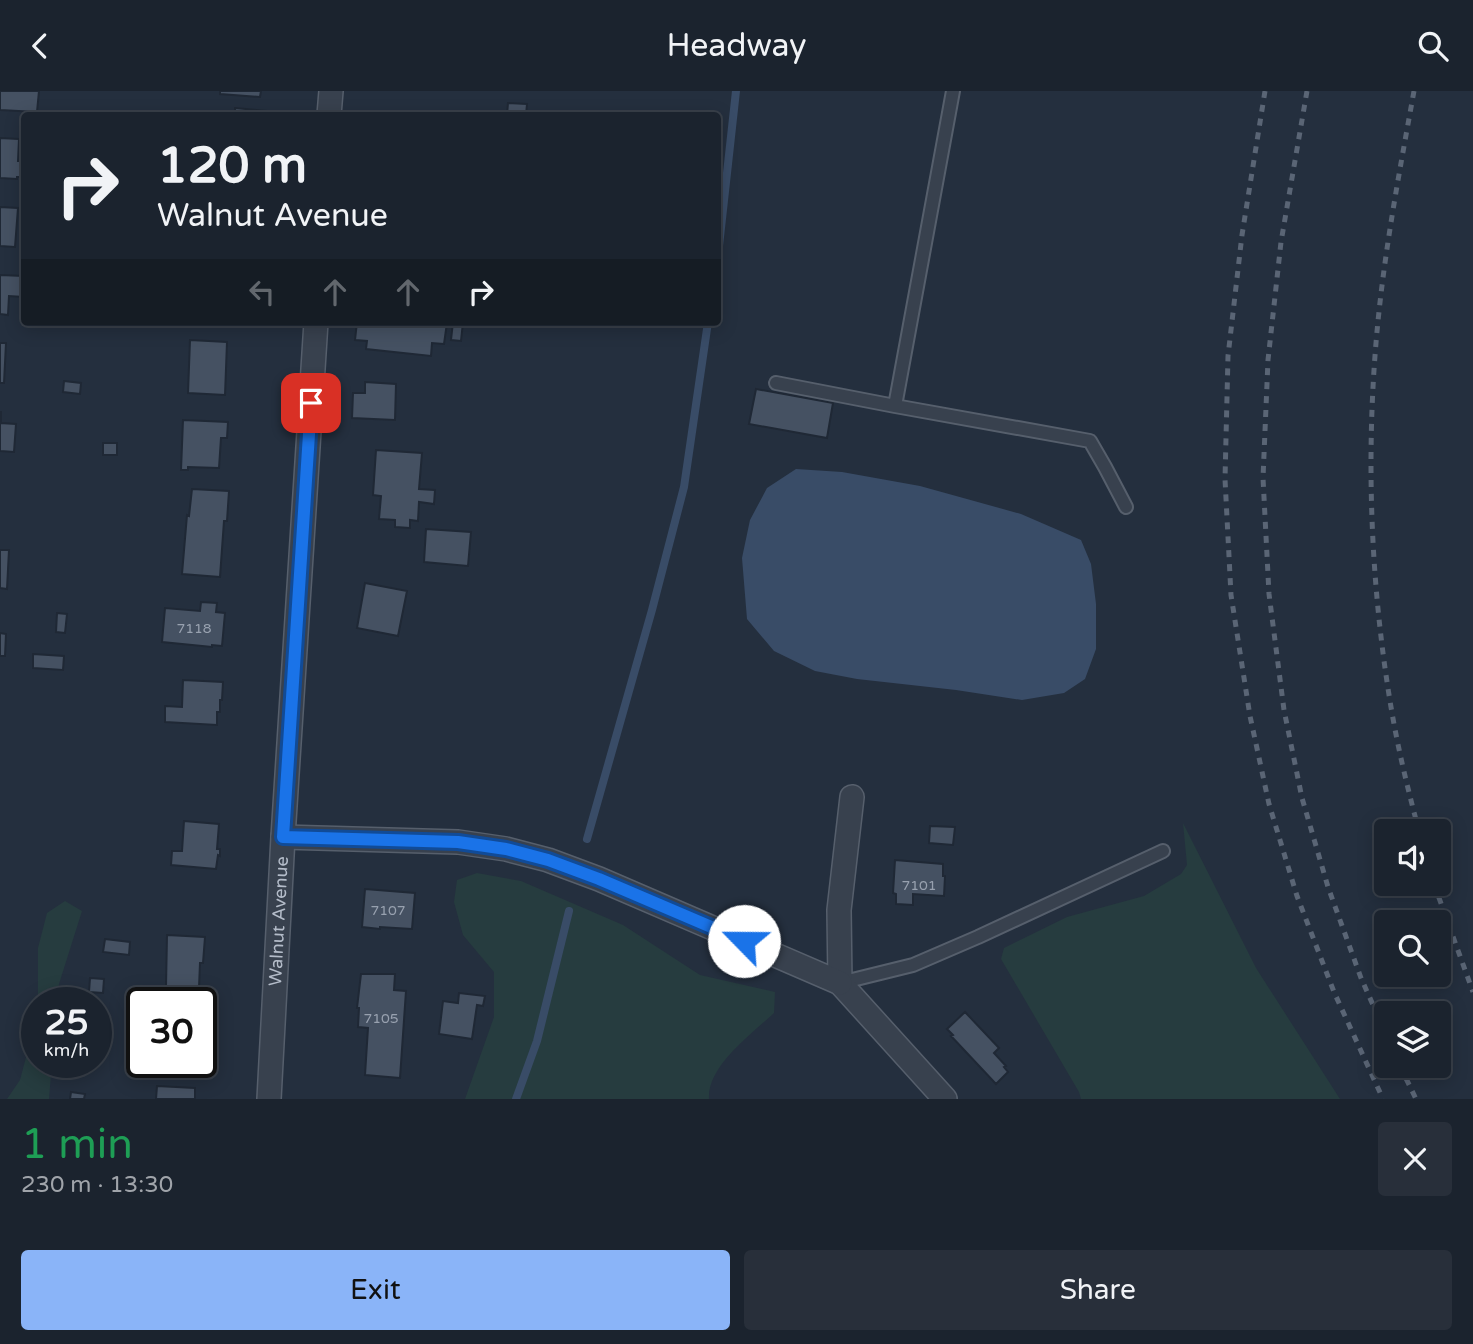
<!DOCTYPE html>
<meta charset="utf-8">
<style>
:root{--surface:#1b232e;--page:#282f3a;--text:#f1f3f6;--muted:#a0a4aa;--line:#39404a;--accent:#8ab4f8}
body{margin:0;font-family:"Varela Round",sans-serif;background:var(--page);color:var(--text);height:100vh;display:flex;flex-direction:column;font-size:26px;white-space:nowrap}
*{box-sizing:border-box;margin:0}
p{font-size:23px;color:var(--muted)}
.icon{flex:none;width:38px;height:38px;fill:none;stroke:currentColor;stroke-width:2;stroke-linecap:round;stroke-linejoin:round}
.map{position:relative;height:1008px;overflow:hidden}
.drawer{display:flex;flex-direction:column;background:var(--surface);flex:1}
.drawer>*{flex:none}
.guide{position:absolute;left:21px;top:21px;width:700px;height:214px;border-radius:7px;box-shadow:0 4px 18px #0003,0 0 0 2px var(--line);background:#1b232e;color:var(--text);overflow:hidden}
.buttons{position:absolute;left:1374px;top:728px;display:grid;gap:14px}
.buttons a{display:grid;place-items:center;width:77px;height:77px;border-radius:7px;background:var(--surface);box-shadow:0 4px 18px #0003,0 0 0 2px var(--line);font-size:35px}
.speed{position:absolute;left:21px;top:896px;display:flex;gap:14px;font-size:35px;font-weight:700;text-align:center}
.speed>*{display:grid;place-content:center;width:91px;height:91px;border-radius:50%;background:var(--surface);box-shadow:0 4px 18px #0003,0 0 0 2px var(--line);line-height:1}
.speed small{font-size:18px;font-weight:400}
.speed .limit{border:4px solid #111;border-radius:10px;background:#fff;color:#111}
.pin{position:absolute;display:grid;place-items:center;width:60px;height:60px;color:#fff;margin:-30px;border-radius:14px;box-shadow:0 4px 10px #0006}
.me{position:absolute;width:77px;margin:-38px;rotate:293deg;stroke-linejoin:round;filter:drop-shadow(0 0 5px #0008)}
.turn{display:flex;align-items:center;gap:24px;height:147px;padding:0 21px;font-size:32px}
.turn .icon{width:91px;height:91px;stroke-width:2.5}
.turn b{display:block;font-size:49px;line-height:60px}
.lanes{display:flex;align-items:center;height:66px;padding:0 21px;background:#0003;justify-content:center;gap:35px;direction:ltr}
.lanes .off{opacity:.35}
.round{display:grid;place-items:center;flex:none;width:74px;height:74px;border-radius:7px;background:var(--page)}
.head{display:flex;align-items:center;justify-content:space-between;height:119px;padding:0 21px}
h1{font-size:42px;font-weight:600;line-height:52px;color:#1e9e55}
.button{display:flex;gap:14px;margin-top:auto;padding:14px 21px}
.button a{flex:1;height:80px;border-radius:7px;background:var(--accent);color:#111;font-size:28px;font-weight:600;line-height:80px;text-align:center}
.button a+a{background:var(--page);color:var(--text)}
header{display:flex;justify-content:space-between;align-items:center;height:91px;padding:0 21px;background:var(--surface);font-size:32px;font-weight:600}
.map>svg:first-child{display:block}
.green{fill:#263c3f}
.water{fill:#394c67}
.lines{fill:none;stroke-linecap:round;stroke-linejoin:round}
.stream{stroke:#394c67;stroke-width:8}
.building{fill:#455162;stroke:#1f2835;stroke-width:2}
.lane-casing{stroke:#565f6c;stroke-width:16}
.street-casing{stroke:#565f6c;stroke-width:26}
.lane{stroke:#38414e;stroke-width:12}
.street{stroke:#38414e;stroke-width:23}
.rail{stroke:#5a6575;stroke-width:5;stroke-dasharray:7 7;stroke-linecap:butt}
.route-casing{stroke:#114b97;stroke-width:18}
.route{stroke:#1a73e8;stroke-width:12}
.labels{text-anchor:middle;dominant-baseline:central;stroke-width:7;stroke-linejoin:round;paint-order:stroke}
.number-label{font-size:14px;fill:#98a1af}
.street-label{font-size:18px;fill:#b4bcc9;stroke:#1d2633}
</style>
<header><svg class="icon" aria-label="back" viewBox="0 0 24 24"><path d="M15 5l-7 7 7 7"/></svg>Headway<svg class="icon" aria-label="search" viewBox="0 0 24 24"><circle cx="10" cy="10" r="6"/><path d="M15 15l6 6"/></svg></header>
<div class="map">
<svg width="1473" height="1008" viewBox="0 0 1473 1008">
<rect width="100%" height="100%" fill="#242f3e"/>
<!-- green -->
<path class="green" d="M1183,732l73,145 84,131h-259l-2,-7 -78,-133 3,-11 63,-31 77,-21 37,-22 6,-9z
M477,782l44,8 102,44 77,50 75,17 -1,21c-22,21 -67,53 -65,86h-244l29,-82v-45l-31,-37 -9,-33 3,-22z
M65,810l17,10 -23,73 -2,19h-19v-55l9,-35z
M37,925v46h15l-3,37h-42l13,-19z"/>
<!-- water -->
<path class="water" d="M796,378l46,3 78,14 101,28 60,26 10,24 5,40v45l-11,30 -21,14 -42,7 -66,-10 -99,-11 -42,-8 -41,-20 -27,-32 -5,-61 8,-38 17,-32z"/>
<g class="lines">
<!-- stream -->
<path class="stream" d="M718,164l18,-164
M587,748l65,-229 32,-123 24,-165
M516,1008l21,-58 32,-130"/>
</g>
<!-- building -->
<path class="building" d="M0,0h39l-2,21 -37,-2z
M220,0h41l-1,6 -40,-3z
M508,12l19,1 -1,11h-19z
M235,17l31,3v2h8v2h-39z
M0,47l19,1 -1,22h6v16h-7v2l-17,-1z
M0,116l18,1 -3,39 -15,-1z
M0,184l24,1v21l-15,-1 -1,19 -8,-1z
M357,231l90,1 -3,21 -12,-1 -1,13 -65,-7 1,-8 -12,-1z
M453,231h10l-2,19 -10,-1z
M190,249l37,2 -2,53 -37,-2z
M0,252h6l-2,40h-4z
M64,290l17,2 -1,11 -17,-2z
M365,291l31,2 -1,36 -43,-2 1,-25h12z
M756,298l77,14 -6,35 -78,-14z
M0,321h1v11l15,1 -2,28 -14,-1z
M183,329l45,2 -1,16h-6l-2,30 -31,-1v3h-7z
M103,352h14v12h-14z
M376,359l46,3 -3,36 16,1 -1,14 -15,-2 -1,19 -8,-1v8l-15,-1v-7l-16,-1 2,-23 -8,-1z
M192,398l37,2 -2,30h-3l-4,56 -38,-3 5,-59 2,1z
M426,438l45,3 -3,34 -44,-4z
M0,459h9l-2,39 -7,-1z
M365,492l42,8 -9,45 -41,-8z
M201,511l16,1 -1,9 9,1 -3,33 -10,-1v2l-50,-5 3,-34 35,3z
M57,522l10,1 -2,19 -9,-1z
M0,542l6,1 -1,22h-5z
M33,563l31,2 -1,14 -30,-2z
M183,589l40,2 -1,18h-2v12h-3v13l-52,-3v-16l17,1z
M184,730l35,3 -2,25h3v7l-2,-1 -2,14 -45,-4 1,-14h10z
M930,735l25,1 -2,18 -24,-2z
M895,769l48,4v12h2l-1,20 -31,-2v11l-17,-1v-10l-3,-1z
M365,798l50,4 -3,36 -32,-2v2l-18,-2z
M167,844l38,2 -2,26h-3l-1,25 -33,-2z
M105,848l25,3 -1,13 -26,-3z
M361,883h34l-1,16 12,1 -6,87 -35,-3 3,-47 -10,-1 1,-19h-2z
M90,887l14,1 -1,14 -14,-1z
M459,902l26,3 -2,10 -6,-1 -5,34 -33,-5 4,-33 15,2z
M965,921l34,36 -5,5 12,13 -2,1 4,5 -12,12 -45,-48 2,-1 -6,-6z
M157,995l38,2v11h-39z
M71,1001l14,2 -1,5h-14z"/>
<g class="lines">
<defs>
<path id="lane" d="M953,0l-58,315 195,35 15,26 21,40
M776,292l119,23
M840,892l73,-18 65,-28 185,-86"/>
<g id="street">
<path d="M329,24l2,-24"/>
<path d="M852,706l-13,113 1,73 105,116"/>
<path d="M283,746l175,5 48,7 42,11 51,19 241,104"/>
<path id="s1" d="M269,1008l14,-262 33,-515"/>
</g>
</defs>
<!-- lane casing -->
<use href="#lane" class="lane-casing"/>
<!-- street casing -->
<use href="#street" class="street-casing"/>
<!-- lane -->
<use href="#lane" class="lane"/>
<!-- street -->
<use href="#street" class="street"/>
<!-- rail -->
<path class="rail" d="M1265,0l-23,144 -14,121 -3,123 6,116 19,121 19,88 28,92 37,96 49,107
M1307,0l-26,151 -13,118 -5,118 6,116 15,116 18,88 26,89 33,91 25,56
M1414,0c-15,83 -31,167 -38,252 -10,120 -5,245 15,364 7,42 17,83 28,124
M1434,793l39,108
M1400,975l16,33"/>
</g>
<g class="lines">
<defs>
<path id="route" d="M311,312l-28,434 175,5 48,7 42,11 51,19 145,62"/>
</defs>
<!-- route casing -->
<use href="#route" class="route-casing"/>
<!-- route -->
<use href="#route" class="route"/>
</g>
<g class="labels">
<!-- number labels -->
<g class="number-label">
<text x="194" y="537">7118</text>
<text x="919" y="794">7101</text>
<text x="388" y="819">7107</text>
<text x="381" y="927">7105</text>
</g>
<!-- street labels -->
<g class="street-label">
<text stroke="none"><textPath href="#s1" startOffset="178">Walnut Avenue</textPath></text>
</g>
</g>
</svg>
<div class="buttons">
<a><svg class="icon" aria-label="sound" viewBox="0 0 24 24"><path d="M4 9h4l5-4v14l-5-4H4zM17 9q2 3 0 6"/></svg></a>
<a><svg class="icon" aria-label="search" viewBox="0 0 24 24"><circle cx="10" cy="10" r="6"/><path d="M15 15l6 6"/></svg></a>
<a><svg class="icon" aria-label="layers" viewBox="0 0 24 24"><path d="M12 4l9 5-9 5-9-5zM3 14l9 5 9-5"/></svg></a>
</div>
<div class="speed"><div>25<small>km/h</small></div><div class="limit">30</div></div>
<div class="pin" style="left:311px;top:312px;background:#d93025"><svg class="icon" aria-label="arrive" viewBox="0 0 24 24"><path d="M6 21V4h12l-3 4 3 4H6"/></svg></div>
<svg class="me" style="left:744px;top:850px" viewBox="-20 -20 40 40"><circle r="19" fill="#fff"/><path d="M0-13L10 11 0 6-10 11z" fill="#1a73e8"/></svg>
<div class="guide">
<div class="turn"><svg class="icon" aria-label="right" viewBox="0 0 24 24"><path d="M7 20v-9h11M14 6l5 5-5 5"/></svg><div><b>120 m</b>Walnut Avenue</div></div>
<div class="lanes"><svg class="icon off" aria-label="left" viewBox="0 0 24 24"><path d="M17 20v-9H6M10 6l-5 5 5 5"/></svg><svg class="icon off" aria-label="ahead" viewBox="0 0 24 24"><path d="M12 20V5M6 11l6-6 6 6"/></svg><svg class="icon off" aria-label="ahead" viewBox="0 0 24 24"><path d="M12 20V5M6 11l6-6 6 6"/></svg><svg class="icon" aria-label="right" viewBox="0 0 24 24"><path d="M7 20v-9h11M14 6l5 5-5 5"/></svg></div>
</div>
</div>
<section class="drawer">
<div class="head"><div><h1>1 min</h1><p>230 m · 13:30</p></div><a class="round"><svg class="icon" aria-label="close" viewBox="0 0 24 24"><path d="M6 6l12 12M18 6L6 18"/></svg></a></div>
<div class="button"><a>Exit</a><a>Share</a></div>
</section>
